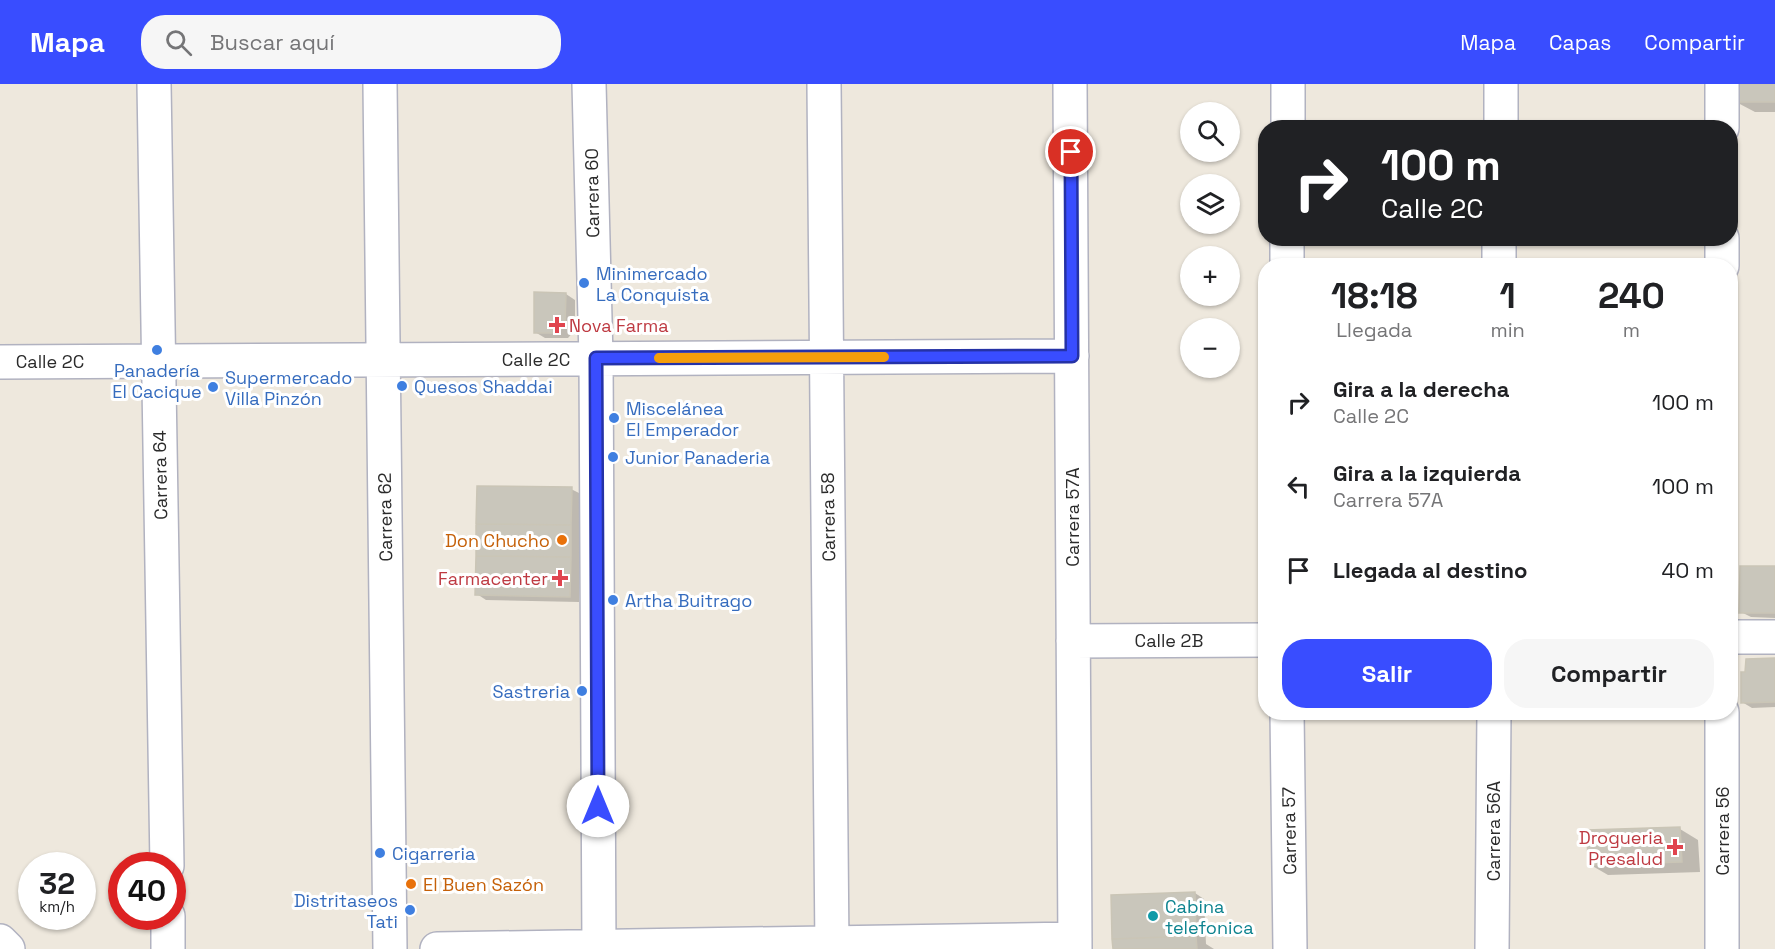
<!DOCTYPE html>
<html lang="es">
<meta charset="utf-8">
<style>
:root{--surface:#fff;--page:#f6f6f6;--text:#202124;--muted:#757577;--accent:#394dff}
body{margin:0;font-family:"Space Grotesk",sans-serif;background:var(--page);color:var(--text);height:100vh;display:flex;flex-direction:column;font-size:22px;white-space:nowrap}
*{box-sizing:border-box;margin:0}
p{font-size:20px;color:var(--muted)}
.icon{flex:none;width:33px;height:33px;fill:none;stroke:currentColor;stroke-width:2;stroke-linecap:round;stroke-linejoin:round}
.map{position:relative;flex:1;overflow:hidden}
.side{position:absolute;left:1258px;top:174px;width:480px;height:462px;display:flex;flex-direction:column;background:var(--surface);border-radius:24px;box-shadow:0 2px 4px #0004}
.side>*{flex:none}
.guide{position:absolute;left:1258px;top:36px;width:480px;height:126px;border-radius:24px;box-shadow:0 2px 4px #0004;background:#202124;color:#fff;overflow:hidden}
.fabs{position:absolute;left:1180px;top:18px;display:grid;gap:12px}
.fabs a{display:grid;place-items:center;width:60px;height:60px;border-radius:50%;background:var(--surface);box-shadow:0 2px 4px #0004;font-size:30px}
.speed{position:absolute;left:18px;top:768px;display:flex;gap:12px;font-size:30px;font-weight:700;text-align:center}
.speed>*{display:grid;place-content:center;width:78px;height:78px;border-radius:50%;background:var(--surface);box-shadow:0 2px 4px #0004;line-height:1}
.speed small{font-size:15px;font-weight:400}
.speed .limit{border:9px solid #d22;background:#fff;color:#111}
.pin{position:absolute;display:grid;place-items:center;width:51px;height:51px;color:#fff;margin:-26px;border:3px solid #fff;border-radius:50%;box-shadow:0 2px 6px #0007}
.me{position:absolute;width:66px;margin:-33px;rotate:0deg;stroke-linejoin:round;filter:drop-shadow(0 0 4px #0008)}
.turn{display:flex;align-items:center;gap:21px;height:126px;padding:0 24px;font-size:27px}
.turn .icon{width:78px;height:78px;stroke-width:2.5}
.turn b{display:block;font-size:42px;line-height:51px}
.eta{display:flex;justify-content:space-evenly;align-items:center;height:102px;text-align:center}
.eta b{font-size:36px;font-weight:700;line-height:42px}
.action{display:flex;gap:12px;margin-top:auto;padding:12px 24px}
.action a{flex:1;height:69px;border-radius:24px;background:var(--accent);color:#fff;font-size:24px;font-weight:700;line-height:69px;text-align:center}
.action a+a{background:var(--page);color:var(--text)}
ul{padding:0;list-style:none}
li{display:flex;align-items:center;gap:18px;height:84px;padding:0 24px}
li div{flex:1}
li b{display:block;font-size:22px}
li em{font-style:normal}
header{display:flex;align-items:center;gap:36px;box-sizing:border-box;height:84px;padding:0 30px;background:var(--accent);color:#fff}
header strong{font-size:28px}
nav{display:flex;gap:33px;margin-inline-start:auto;font-size:21px}
.search{width:420px;height:54px;background:var(--page);display:flex;align-items:center;gap:15px;box-sizing:border-box;padding:0 21px;border-radius:24px;color:var(--muted);font-size:22px}
.map>svg:first-child{display:block}
.shadow{fill:#0003}
.building{fill:#c9c6bb;stroke:#cac5b6;stroke-width:1.5}
.lines{fill:none;stroke-linecap:round;stroke-linejoin:round}
.minor-casing{stroke:#b1b2c0;stroke-width:36}
.minor{stroke:#fff;stroke-width:33}
.route-casing{stroke:#2532a6;stroke-width:15}
.route{stroke:#394dff;stroke-width:10}
.slow{stroke:#f59e0b;stroke-width:10}
.shop-dot{fill:#3f7fe0;stroke:#fff;stroke-width:2}
.health-dot{fill:#e0444e;stroke:#fff;stroke-width:2}
.food-dot{fill:#e8710a;stroke:#fff;stroke-width:2}
.culture-dot{fill:#0f9aa8;stroke:#fff;stroke-width:2}
.labels{text-anchor:middle;dominant-baseline:central;stroke-width:6;stroke-linejoin:round;paint-order:stroke}
.street-label{font-size:18px;fill:#2b2b2b;stroke:#fff}
.shop-label{font-size:18px;fill:#366cbe;stroke:#fff;text-anchor:start}
.health-label{font-size:18px;fill:#be3a42;stroke:#fff;text-anchor:end}
.food-label{font-size:18px;fill:#c56008;stroke:#fff;text-anchor:end}
.culture-label{font-size:18px;fill:#0d838f;stroke:#fff;text-anchor:start}
</style>
<header>
<strong>Mapa</strong>
<div class="search"><svg class="icon" aria-label="search" viewBox="0 0 24 24"><circle cx="10" cy="10" r="6"/><path d="M15 15l6 6"/></svg>Buscar aquí</div>
<nav><a>Mapa</a><a>Capas</a><a>Compartir</a></nav>
</header>
<div class="map">
<svg width="1775" height="865" viewBox="0 0 1775 865">
<rect width="100%" height="100%" fill="#eee8dd"/>
<!-- shadow -->
<path class="shadow" d="M1775,0v28h-20l-19,-10z
M566,210l9,6v30l-7,8h-23l-10,-6z
M571,405l10,5 -2,108 -93,-2 -9,-6z
M1775,484v50l-24,-1 -10,-5z
M1775,576v47l-23,1 -10,-6z
M1680,745l18,11 2,32 -92,3 -19,-11v-32z
M1195,809l9,6 2,45 8,5h-100z"/>
<!-- building -->
<path class="building" d="M1735,0h40v18h-40z
M534,208l32,1 -1,31 -7,9h-24z
M477,402l95,1 -1,38 -95,-1z
M476,440l95,1v32l-95,-1z
M476,472l95,1 -1,40 -95,-2z
M1740,482h35v47h-36z
M1775,574v44l-34,1v-31h4l1,-13z
M1680,743l2,35 -94,3 -1,-35z
M1195,808l1,44 -84,3 -1,-44z
M1196,852l1,13h-84l-1,-10z"/>
<g class="lines">
<defs>
<path id="minor" d="M154,0l13,782
M380,0l10,865
M589,0l7,274 3,591
M824,0l8,865
M1070,0l5,865
M1722,0v44
M1288,44v-44
M1501,44v-44
M1722,154v28
M1287,182v-28
M1499,182v-28
M0,278l1072,-6
M1731,553h44
M1073,557l193,-1
M1287,628l3,237
M1722,628v237
M168,832v33
M0,857l8,8
M437,865l638,-10
M1492,865l2,-237"/>
</defs>
<!-- minor casing -->
<use href="#minor" class="minor-casing"/>
<!-- minor -->
<use href="#minor" class="minor"/>
</g>
<g class="lines">
<defs>
<path id="route" d="M598,722l-2,-448 476,-2 -1,-204"/>
</defs>
<!-- route casing -->
<use href="#route" class="route-casing"/>
<!-- route -->
<use href="#route" class="route"/>
<!-- slow -->
<path class="slow" d="M659,274l225,-1"/>
</g>
<!-- markers -->
<g class="shop-dot">
<circle cx="584" cy="199" r="6"/>
<circle cx="157" cy="266" r="6"/>
<circle cx="402" cy="302" r="6"/>
<circle cx="213" cy="303" r="6"/>
<circle cx="614" cy="334" r="6"/>
<circle cx="613" cy="373" r="6"/>
<circle cx="613" cy="516" r="6"/>
<circle cx="582" cy="607" r="6"/>
<circle cx="380" cy="769" r="6"/>
<circle cx="410" cy="826" r="6"/>
</g>
<g class="health-dot">
<path d="M554 232h6v6h6v6h-6v6h-6v-6h-6v-6h6z"/>
<path d="M557 485h6v6h6v6h-6v6h-6v-6h-6v-6h6z"/>
<path d="M1672 754h6v6h6v6h-6v6h-6v-6h-6v-6h6z"/>
</g>
<g class="food-dot">
<circle cx="562" cy="456" r="6"/>
<circle cx="411" cy="800" r="6"/>
</g>
<circle class="culture-dot" cx="1153" cy="832" r="6"/>
<g class="labels">
<!-- street labels -->
<g class="street-label">
<text transform="translate(592 109) rotate(-91)">Carrera 60</text>
<text x="536" y="275">Calle 2C</text>
<text x="50" y="277">Calle 2C</text>
<text transform="translate(160 391) rotate(-91)">Carrera 64</text>
<text transform="translate(385 433) rotate(-91)">Carrera 62</text>
<text transform="translate(828 433) rotate(-91)">Carrera 58</text>
<text transform="translate(1072 433) rotate(-90)">Carrera 57A</text>
<text x="1169" y="556">Calle 2B</text>
<text transform="translate(1289 747) rotate(-91)">Carrera 57</text>
<text transform="translate(1493 747) rotate(-90)">Carrera 56A</text>
<text transform="translate(1722 747) rotate(-90)">Carrera 56</text>
</g>
<!-- shop labels -->
<g class="shop-label">
<text x="596" y="189">Minimercado<tspan x="596" dy="21">La Conquista</tspan></text>
<text x="157" y="286" text-anchor="middle">Panadería<tspan x="157" dy="21">El Cacique</tspan></text>
<text x="225" y="293">Supermercado<tspan x="225" dy="21">Villa Pinzón</tspan></text>
<text x="414" y="302">Quesos Shaddai</text>
<text x="626" y="324">Miscelánea<tspan x="626" dy="21">El Emperador</tspan></text>
<text x="625" y="373">Junior Panaderia</text>
<text x="625" y="516">Artha Buitrago</text>
<text x="570" y="607" text-anchor="end">Sastreria</text>
<text x="392" y="769">Cigarreria</text>
<text x="398" y="816" text-anchor="end">Distritaseos<tspan x="398" dy="21">Tati</tspan></text>
</g>
<!-- health labels -->
<g class="health-label">
<text x="569" y="241" text-anchor="start">Nova Farma</text>
<text x="548" y="494">Farmacenter</text>
<text x="1663" y="753">Drogueria<tspan x="1663" dy="21">Presalud</tspan></text>
</g>
<!-- food labels -->
<g class="food-label">
<text x="550" y="456">Don Chucho</text>
<text x="423" y="800" text-anchor="start">El Buen Sazón</text>
</g>
<!-- culture labels -->
<g class="culture-label">
<text x="1165" y="822">Cabina<tspan x="1165" dy="21">telefonica</tspan></text>
</g>
</g>
</svg>
<div class="fabs">
<a><svg class="icon" aria-label="search" viewBox="0 0 24 24"><circle cx="10" cy="10" r="6"/><path d="M15 15l6 6"/></svg></a>
<a><svg class="icon" aria-label="layers" viewBox="0 0 24 24"><path d="M12 4l9 5-9 5-9-5zM3 14l9 5 9-5"/></svg></a>
<a>+</a>
<a>−</a>
</div>
<div class="speed"><div>32<small>km/h</small></div><div class="limit">40</div></div>
<div class="pin" style="left:1071px;top:68px;background:#d93025"><svg class="icon" aria-label="arrive" viewBox="0 0 24 24"><path d="M6 21V4h12l-3 4 3 4H6"/></svg></div>
<svg class="me" style="left:598px;top:722px" viewBox="-20 -20 40 40"><circle r="19" fill="#fff"/><path d="M0-13L10 11 0 6-10 11z" fill="#394dff"/></svg>
<div class="guide">
<div class="turn"><svg class="icon" aria-label="right" viewBox="0 0 24 24"><path d="M7 20v-9h11M14 6l5 5-5 5"/></svg><div><b>100 m</b>Calle 2C</div></div>
</div>
<section class="side">
<div class="eta">
<div><b>18:18</b><p>Llegada</p></div>
<div><b>1</b><p>min</p></div>
<div><b>240</b><p>m</p></div>
</div>
<ul>
<li><svg class="icon" aria-label="right" viewBox="0 0 24 24"><path d="M7 20v-9h11M14 6l5 5-5 5"/></svg><div><b>Gira a la derecha</b><p>Calle 2C</p></div><em>100 m</em></li>
<li><svg class="icon" aria-label="left" viewBox="0 0 24 24"><path d="M17 20v-9H6M10 6l-5 5 5 5"/></svg><div><b>Gira a la izquierda</b><p>Carrera 57A</p></div><em>100 m</em></li>
<li><svg class="icon" aria-label="arrive" viewBox="0 0 24 24"><path d="M6 21V4h12l-3 4 3 4H6"/></svg><div><b>Llegada al destino</b></div><em>40 m</em></li>
</ul>
<div class="action"><a>Salir</a><a>Compartir</a></div>
</section>
</div>
